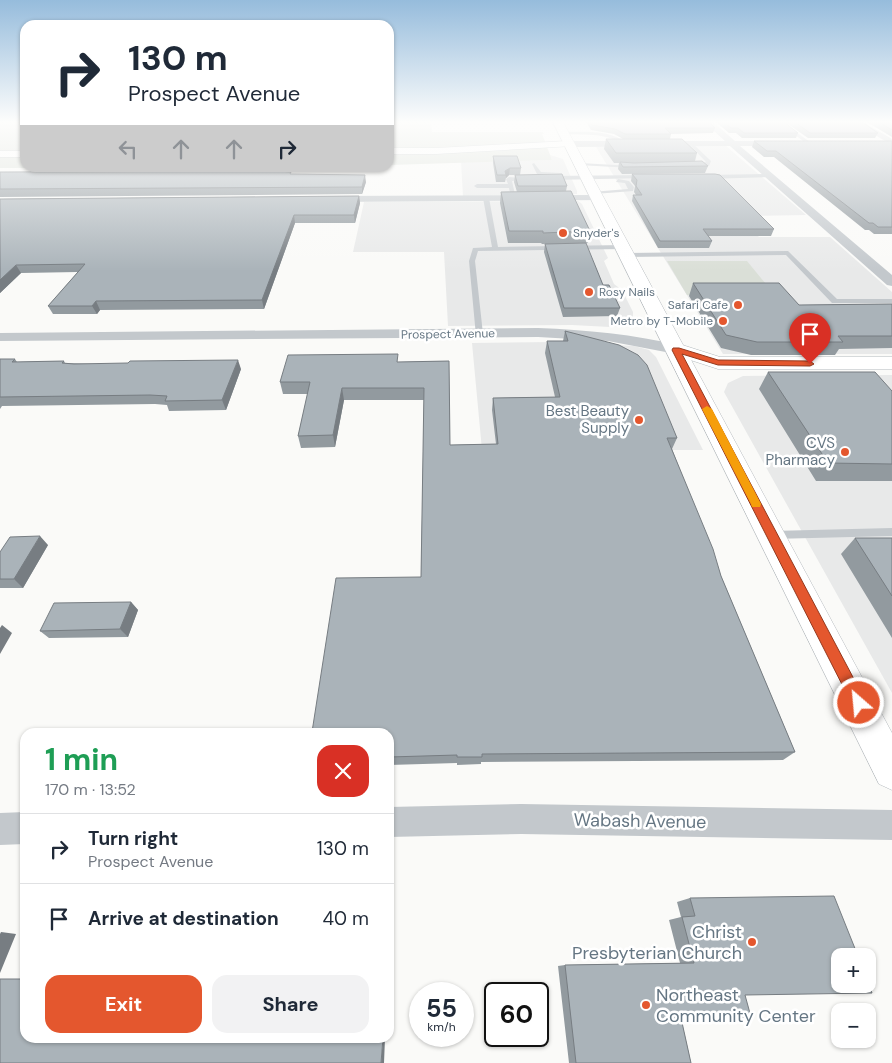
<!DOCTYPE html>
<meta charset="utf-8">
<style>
:root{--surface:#fff;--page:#f2f2f3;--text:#1f2937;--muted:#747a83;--line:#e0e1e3;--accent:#e4572e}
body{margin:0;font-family:"DM Sans",sans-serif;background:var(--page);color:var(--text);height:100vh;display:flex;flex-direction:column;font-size:19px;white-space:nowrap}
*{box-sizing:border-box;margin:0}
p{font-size:16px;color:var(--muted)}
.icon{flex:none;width:28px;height:28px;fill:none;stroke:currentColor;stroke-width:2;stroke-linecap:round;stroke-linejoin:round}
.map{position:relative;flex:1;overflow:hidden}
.drawer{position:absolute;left:20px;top:728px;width:374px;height:315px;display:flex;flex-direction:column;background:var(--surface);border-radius:15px;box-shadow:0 1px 4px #0004}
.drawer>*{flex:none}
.hud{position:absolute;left:20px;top:20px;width:374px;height:152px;border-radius:15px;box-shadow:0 1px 4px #0004;background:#fff;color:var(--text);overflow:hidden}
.tools{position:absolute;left:831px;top:948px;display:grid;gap:10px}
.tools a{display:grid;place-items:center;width:45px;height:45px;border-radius:10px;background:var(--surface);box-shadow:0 1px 4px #0004;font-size:25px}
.speed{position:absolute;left:409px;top:982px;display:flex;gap:10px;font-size:25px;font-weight:700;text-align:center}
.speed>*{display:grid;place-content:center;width:65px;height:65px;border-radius:50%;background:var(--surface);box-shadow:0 1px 4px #0004;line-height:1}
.speed small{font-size:12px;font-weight:400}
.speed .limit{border:2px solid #111;border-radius:8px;background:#fff;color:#111}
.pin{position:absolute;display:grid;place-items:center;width:42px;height:42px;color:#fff;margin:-51px -21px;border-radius:50% 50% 50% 0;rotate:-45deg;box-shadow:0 0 5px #0007}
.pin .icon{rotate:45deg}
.me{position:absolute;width:55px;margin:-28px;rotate:333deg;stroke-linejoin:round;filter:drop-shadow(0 0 4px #0008)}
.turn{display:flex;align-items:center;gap:18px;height:105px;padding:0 25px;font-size:22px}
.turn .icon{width:65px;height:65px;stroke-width:2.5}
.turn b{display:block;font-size:35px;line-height:42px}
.lanes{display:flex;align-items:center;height:48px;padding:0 25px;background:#0003;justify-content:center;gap:25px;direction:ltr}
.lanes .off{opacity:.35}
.round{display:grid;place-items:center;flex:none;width:52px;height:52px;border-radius:15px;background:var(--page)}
.headline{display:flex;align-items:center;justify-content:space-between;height:85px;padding:0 25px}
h1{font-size:30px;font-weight:700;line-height:38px;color:#1e9e55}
.cta{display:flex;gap:10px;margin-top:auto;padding:10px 25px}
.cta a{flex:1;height:58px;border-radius:15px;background:var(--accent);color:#fff;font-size:20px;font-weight:700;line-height:58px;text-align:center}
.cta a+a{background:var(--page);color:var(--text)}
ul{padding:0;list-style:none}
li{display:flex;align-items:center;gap:15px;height:70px;padding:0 25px;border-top:1px solid var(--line)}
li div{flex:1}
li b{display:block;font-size:19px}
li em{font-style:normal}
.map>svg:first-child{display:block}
.built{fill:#e8e9e9}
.green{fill:#dadfd7}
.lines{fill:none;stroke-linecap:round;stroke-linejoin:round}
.secondary-casing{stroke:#b3babf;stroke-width:1}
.primary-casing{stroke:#b5babe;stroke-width:1}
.lane{fill:#c3c8cc;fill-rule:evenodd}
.street{fill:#c3c8cc;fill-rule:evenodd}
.secondary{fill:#fff;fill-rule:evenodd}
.primary{fill:#fff;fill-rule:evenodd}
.wall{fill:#929a9f}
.shaded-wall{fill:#777d82}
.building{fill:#aab3b9;stroke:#777d82}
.route{fill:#e4572e;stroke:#94391e}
.slow{fill:#f59e0b}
.poi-dot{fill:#e4572e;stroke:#fff;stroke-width:2}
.labels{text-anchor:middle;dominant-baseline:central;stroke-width:5;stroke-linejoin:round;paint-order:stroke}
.far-poi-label{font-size:12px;fill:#657683;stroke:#fff;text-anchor:start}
.far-street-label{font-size:12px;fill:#657683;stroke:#fff}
.poi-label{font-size:15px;fill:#657683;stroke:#fff;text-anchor:end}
.near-street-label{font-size:18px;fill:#657683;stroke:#fff}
.near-poi-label{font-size:18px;fill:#657683;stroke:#fff;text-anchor:end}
</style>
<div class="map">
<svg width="892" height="1063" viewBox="0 0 892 1063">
<rect width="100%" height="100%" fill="#fafaf8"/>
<!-- built -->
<path class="built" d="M726,146l80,69 -66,1 19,21h71l62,55v62h-169l-127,-207z
M550,155l13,4 14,32v3l-114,2 -2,-34 91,-2z
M578,201l4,3 26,54 -4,3 10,23 8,6 11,22v6l-8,8 -15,1 -38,-2 -124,1 -4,-74h-91l11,-50z
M554,342l80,4 15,4 7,7 47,93h-221l-10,-107z
M892,375v318l-168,-301 4,-9 15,-7z"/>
<!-- green -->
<path class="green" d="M0,122h25v46h44h-69z
M389,122h42l1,10h111l1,2h-2l10,26 -163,5z
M667,261h80l28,34h-88z"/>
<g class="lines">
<defs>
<path id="secondary" d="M569,141l5,3 -1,2 -137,8h-47v-6h47z
M0,151h25v6h-25z
M676,343l44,14h172v12h-174l-49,-16 -3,-4 3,-4z"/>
<path id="primary" d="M553,122h10l329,611v57l-13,-6z"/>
</defs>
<!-- secondary casing -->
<use href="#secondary" class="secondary-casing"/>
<!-- primary casing -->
<use href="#primary" class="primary-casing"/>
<!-- lane -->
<path class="lane" d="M777,122h5l28,20 -4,1z
M563,132c21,0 48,-3 64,12l-4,1c-17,-14 -41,-9 -62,-11z
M687,142h4l20,19 -2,5 -19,1v-2l16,-3z
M534,163l7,9 19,1 -23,1 -5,-10z
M580,163l53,3 2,1 -2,1 -55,-3z
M771,174l2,3 -66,2 -3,-2 3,-2z
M646,175l2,3 -98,2 -3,-2 3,-2z
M509,177l23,2 -20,2 4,18 -5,-1 -2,-10h-32l-3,-2 3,-2h31l-2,-5z
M618,179l11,2 5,6 -1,4 -39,3 -3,-2 37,-3 -3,-6 -9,-1z
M486,196l3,2 9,49 126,-2 3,2 -3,2 -146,2 -3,10 8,73 -7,2 -7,-75 4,-13 19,-1 -9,-49z
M788,251l49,48h55v4h-60l-46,-48 -159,2 -3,-2 3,-2z
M892,528v8l-120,3 -4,-1 -2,-3 2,-3 4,-1z"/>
<!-- street -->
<path class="street" d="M704,122h9l22,19h49v4l-3,1h-41l152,129v11l-5,-1 -157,-139 -161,1 -4,-3 4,-3h156z
M853,122h10l29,17v6z
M598,195l5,3 -1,2 -272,2 -5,-3 5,-3z
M538,328c48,2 96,6 143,18l3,3 -3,3 -5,2 -68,-13 -70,-4 -538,4v-8z
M521,804l371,6v30l-371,-6 -132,3v-30z
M25,812v32l-25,1v-32z"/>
<!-- secondary -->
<use href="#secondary" class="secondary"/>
<!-- primary -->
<use href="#primary" class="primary"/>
</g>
<!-- wall -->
<path class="wall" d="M586,122h123l6,6 -2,5 -42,1 -1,5 27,14 -2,8 13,5 -3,7 -83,1 -4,-5 1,-6h-5l-10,-14 2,-10h17l-9,-5 -23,-4z
M716,122h68l14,11 -2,5h-54l-6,-5h-7z
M785,122h77l16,11 -3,5h-67z
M867,122h25v15z
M754,141h138v93h-18l-5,-4h-4l-91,-73h-10l-12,-10z
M493,156l28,12 -1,7 47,11 -1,5 24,40 -2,12 -29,1 44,41 17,23 -3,8 -54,1 -19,-65 1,-8h-3l-1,-1h-33l-8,-40 1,-11h16l-3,-10 1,-7h-6l-3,3 -1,4h-9l-3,-19z
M0,172l292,2 74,8 -4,12 -362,3z
M632,174l142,55 -3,7h-63l4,5 -3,7h-51l-26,-47 1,-6h3l-2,-3 1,-6 -4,-5z
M359,196l1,7 -5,20h-60l-31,86 -164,1 -3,4h-44l-5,-8 30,-34 -57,1 -21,20v-94z
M693,283l106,22 93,-1v44l-53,1 -4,6h-84l-30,-7 -32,-52z
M565,331l112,107 -5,11 49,127 74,176 -12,8 -302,2v2l-24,1v-2l-68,2v-33l32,-155 3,-177h-80l-9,47 -34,1 -3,-12 10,-42h-25l-3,-12 118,-20 51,-1 1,84 46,-1 -4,-34 1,-12 62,-1 -10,-44 2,-12h16z
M0,359h15l2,3 47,-1 1,2 176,6 -15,41 -57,1 -2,-6 -12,-1 -153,2 -2,3z
M768,372l124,19v90h-76l-57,-92z
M855,538h37v100l-51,-84z
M48,545l-25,43h-23v-36z
M131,602l7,8 -10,27 -79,1 -9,-7z
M690,898l55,97 -64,23 10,45h-122l-11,-97 7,-1 115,-2 -11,-43 12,-3 -4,-15z"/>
<!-- shaded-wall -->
<path class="shaded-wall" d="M510,168l-1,7 -3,3 -1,-7z
M365,175l1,7 -4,12v-7z
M359,196l1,7 -5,20 -1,-8z
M294,215l1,8 -31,86 -2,-9z
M16,265l5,8 -21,20v-13z
M96,301l4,9 -3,4 -5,-8z
M238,360l3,9 -15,41 -4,-10z
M342,388l2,12 -9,47 -2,-12z
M40,536l8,9 -25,43 -9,-9z
M131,602l7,8 -10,27 -8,-8z
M2,625l10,8 -12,21v-26z
M1,932l15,2 -16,39v-39z
M383,1038h2l-1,25h-3z"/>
<!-- building -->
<path class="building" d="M590,122h119l6,6h-50l6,6h-46l-10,-5 -23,-4z
M724,122h60l14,11h-54l-6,-5h-7z
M795,122h67l16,11h-68z
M879,122h13v8z
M606,139h76l15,14h-81z
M754,141h138v86h-14l-5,-4h-4l-93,-72h-9z
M493,156h24l4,12h-11l-5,3 1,4h-9z
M702,161l6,5 -85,1 -3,-5 14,1z
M278,171l13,1 -1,2 75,1 -3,12 -362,2v-17z
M562,174l5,12h-49l-3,-11z
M632,174h83l5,1 54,54h-71l9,12h-52l-27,-46h9l-6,-9 1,-6z
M571,191l19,40 -47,2v-2h-34l-8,-39z
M359,196l-5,19h-60l-32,85 -166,1 -4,5h-44l37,-42 -69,1 -16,15v-81z
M586,243l17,42h6l11,23h-56l-19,-64z
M693,283h86l20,22 93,-1v32h-54l5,6h-86l-31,-7z
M565,331l54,14 19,10 9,10 30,73h-10l46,111 8,27 74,176 -313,2v3h-25v-2l-68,2v-25h-77l24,-154 85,-1 3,-189h-82l-9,47 -35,1 12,-54h-30l8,-27 110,-1 -1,8 52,-1 1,84 48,-1 -5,-46 67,-1 -13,-56h21z
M0,359h15l-3,3 52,-1 -2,2 12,1 54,-1 2,-2 108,-1 -16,40 -57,1 2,-5 -17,-1 -150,2z
M768,372h107l17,19v73l-64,-1z
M40,536l-26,43h-14v-27l10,-15z
M855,538h37v58z
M131,602l-11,27 -80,2 14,-28z
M834,896l24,60h-18v28h28v-3l4,12 -127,2 6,22 -70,1 10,45h-115l-11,-98 129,-2 -12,-46 13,-1 -5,-18z
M0,979h25v59h358l-2,25h-381z"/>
<!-- sky -->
<linearGradient id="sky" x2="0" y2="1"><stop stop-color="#96bcdc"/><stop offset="0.45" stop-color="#fdfdfc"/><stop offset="1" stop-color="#fdfdfc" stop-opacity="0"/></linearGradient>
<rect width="892" height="271" fill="url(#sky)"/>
<!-- route -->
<path class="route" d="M673,348h6l39,12 92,1 4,3 -4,2 -92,-1 -36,-11 182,344 2,5 -2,5 -5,2 -5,-2 -182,-358z"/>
<!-- slow -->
<path class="slow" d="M707,406l5,3 49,95 -1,3h-8l-1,-3 -49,-95z"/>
<!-- markers -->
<g class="poi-dot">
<circle cx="563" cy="233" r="5"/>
<circle cx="589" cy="292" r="5"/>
<circle cx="738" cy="305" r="5"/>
<circle cx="723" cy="321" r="5"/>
<circle cx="639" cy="420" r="5"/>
<circle cx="845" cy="452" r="5"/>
<circle cx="752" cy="942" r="5"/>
<circle cx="646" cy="1005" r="5"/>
</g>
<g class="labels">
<!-- far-poi labels -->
<g class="far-poi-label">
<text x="573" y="233">Snyder's</text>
<text x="599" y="292">Rosy Nails</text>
<text x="728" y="305" text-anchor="end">Safari Cafe</text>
<text x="713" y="321" text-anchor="end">Metro by T-Mobile</text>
</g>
<!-- far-street labels -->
<g class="far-street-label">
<text transform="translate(448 334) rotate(-1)">Prospect Avenue</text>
</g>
<!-- poi labels -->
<g class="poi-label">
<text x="629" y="411">Best Beauty<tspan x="629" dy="17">Supply</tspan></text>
<text x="835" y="443">CVS<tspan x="835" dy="17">Pharmacy</tspan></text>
</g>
<!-- near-street labels -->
<g class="near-street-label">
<text transform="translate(640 821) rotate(1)">Wabash Avenue</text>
</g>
<!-- near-poi labels -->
<g class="near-poi-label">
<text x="742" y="932">Christ<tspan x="742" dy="21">Presbyterian Church</tspan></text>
<text x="656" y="995" text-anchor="start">Northeast<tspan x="656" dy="21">Community Center</tspan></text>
</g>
</g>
</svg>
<div class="tools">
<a>+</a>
<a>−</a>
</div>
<div class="speed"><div>55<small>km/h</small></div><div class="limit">60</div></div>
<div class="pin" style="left:810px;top:364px;background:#d93025"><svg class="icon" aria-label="arrive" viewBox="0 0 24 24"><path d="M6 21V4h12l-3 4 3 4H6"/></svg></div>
<svg class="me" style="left:859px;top:703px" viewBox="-20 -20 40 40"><circle r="17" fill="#e4572e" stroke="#fff" stroke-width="3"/><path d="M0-11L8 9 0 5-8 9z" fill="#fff"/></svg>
<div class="hud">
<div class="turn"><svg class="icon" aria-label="right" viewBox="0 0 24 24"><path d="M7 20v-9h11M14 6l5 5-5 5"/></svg><div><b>130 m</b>Prospect Avenue</div></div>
<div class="lanes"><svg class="icon off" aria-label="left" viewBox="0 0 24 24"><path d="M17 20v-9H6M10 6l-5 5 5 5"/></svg><svg class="icon off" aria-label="ahead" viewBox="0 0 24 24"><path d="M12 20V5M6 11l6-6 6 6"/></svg><svg class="icon off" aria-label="ahead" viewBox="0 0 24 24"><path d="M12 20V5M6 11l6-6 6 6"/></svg><svg class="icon" aria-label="right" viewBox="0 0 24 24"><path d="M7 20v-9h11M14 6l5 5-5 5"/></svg></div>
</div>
<section class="drawer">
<div class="headline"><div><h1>1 min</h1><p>170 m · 13:52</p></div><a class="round" style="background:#d93025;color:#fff"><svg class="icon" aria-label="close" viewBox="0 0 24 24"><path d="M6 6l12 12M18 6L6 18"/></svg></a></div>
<ul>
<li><svg class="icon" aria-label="right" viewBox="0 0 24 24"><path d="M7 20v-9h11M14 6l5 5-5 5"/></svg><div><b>Turn right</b><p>Prospect Avenue</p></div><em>130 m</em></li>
<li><svg class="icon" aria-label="arrive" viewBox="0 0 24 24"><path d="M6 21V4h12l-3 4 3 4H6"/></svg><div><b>Arrive at destination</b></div><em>40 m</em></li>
</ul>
<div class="cta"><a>Exit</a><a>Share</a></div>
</section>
</div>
